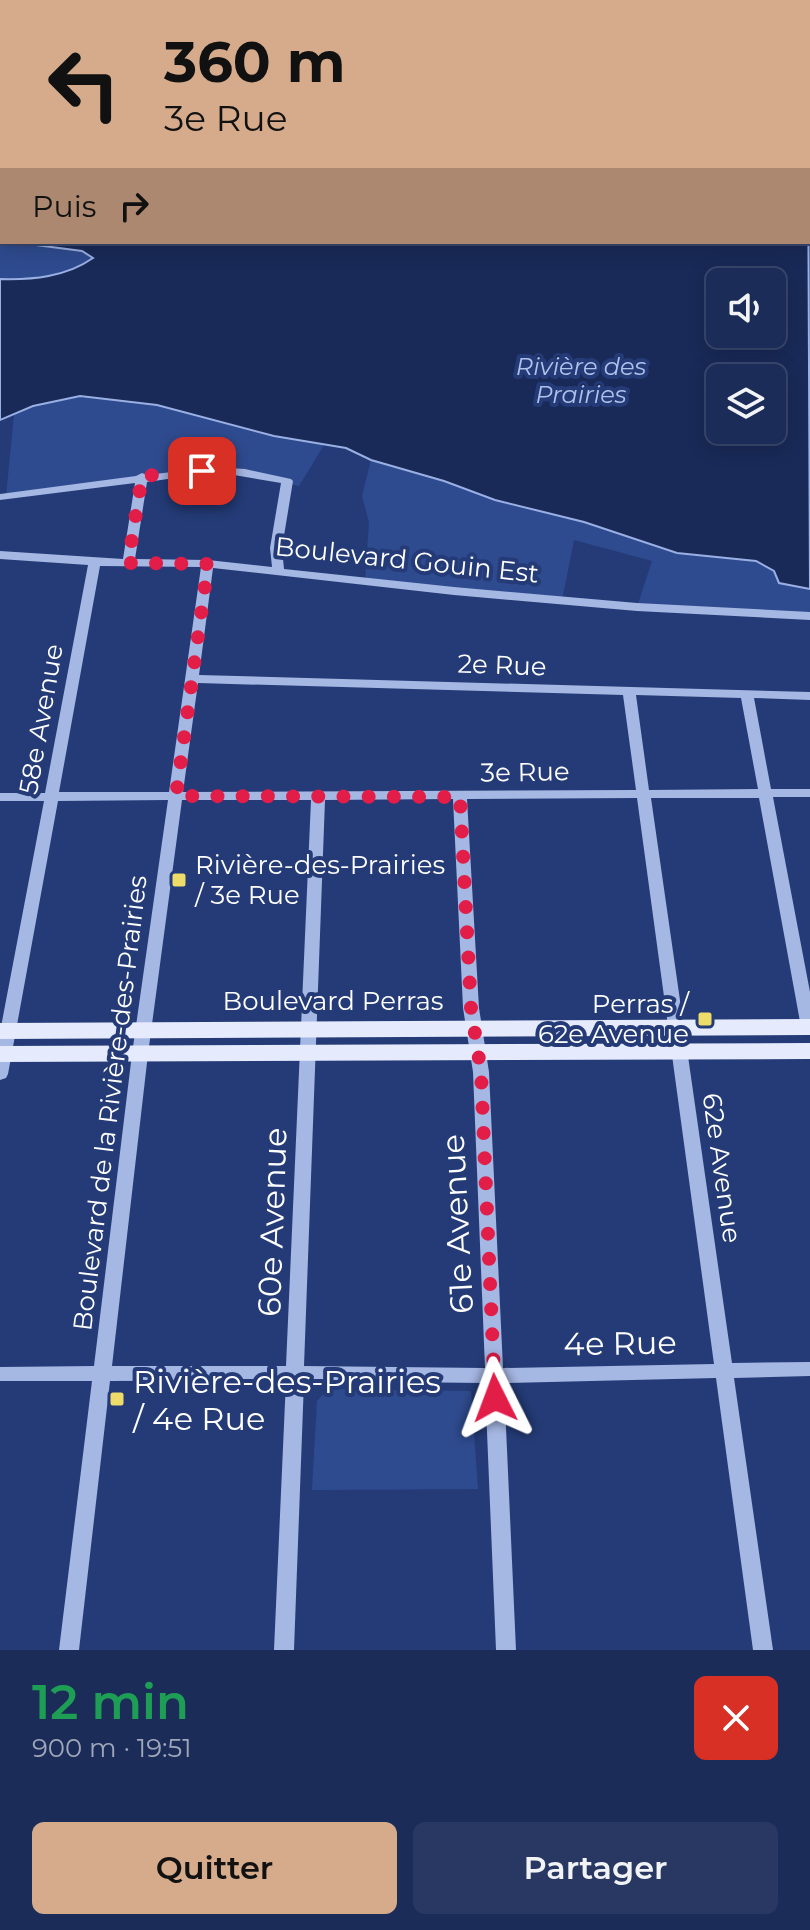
<!DOCTYPE html>
<html lang="fr">
<meta charset="utf-8">
<style>
:root{--surface:#1b2c59;--page:#283862;--text:#f1f3f6;--muted:#a0a7ba;--line:#39486f;--accent:#d6ab8b}
body{margin:0;font-family:Montserrat,sans-serif;background:var(--page);color:var(--text);height:100vh;display:flex;flex-direction:column;font-size:30px;white-space:nowrap}
*{box-sizing:border-box;margin:0}
p{font-size:26px;color:var(--muted)}
.icon{flex:none;width:44px;height:44px;fill:none;stroke:currentColor;stroke-width:2;stroke-linecap:round;stroke-linejoin:round}
.map{position:relative;height:1650px;overflow:hidden}
.sheet{display:flex;flex-direction:column;background:var(--surface);flex:1}
.sheet>*{flex:none}
.top-card{position:absolute;left:0px;top:0px;width:810px;height:244px;box-shadow:0 4px 20px #0003,0 0 0 2px var(--line);background:#d6ab8b;color:#111;overflow:hidden}
.controls{position:absolute;left:706px;top:268px;display:grid;gap:16px}
.controls a{display:grid;place-items:center;width:80px;height:80px;border-radius:12px;background:var(--surface);box-shadow:0 4px 20px #0003,0 0 0 2px var(--line);font-size:40px}
.pin{position:absolute;display:grid;place-items:center;width:68px;height:68px;color:#fff;margin:-34px;border-radius:16px;box-shadow:0 4px 12px #0006}
.me{position:absolute;width:88px;margin:-44px;rotate:357deg;stroke-linejoin:round;filter:drop-shadow(0 0 6px #0008)}
.turn{display:flex;align-items:center;gap:28px;height:168px;padding:0 32px;font-size:36px}
.turn .icon{width:104px;height:104px;stroke-width:2.5}
.turn b{display:block;font-size:56px;line-height:68px}
.then{display:flex;align-items:center;height:76px;padding:0 32px;background:#0003;gap:16px;font-size:30px}
.round{display:grid;place-items:center;flex:none;width:84px;height:84px;border-radius:12px;background:var(--page)}
.summary{display:flex;align-items:center;justify-content:space-between;height:136px;padding:0 32px}
h1{font-size:48px;font-weight:600;line-height:60px;color:#1e9e55}
.cta{display:flex;gap:16px;margin-top:auto;padding:16px 32px}
.cta a{flex:1;height:92px;border-radius:12px;background:var(--accent);color:#111;font-size:32px;font-weight:600;line-height:92px;text-align:center}
.cta a+a{background:var(--page);color:var(--text)}
.map>svg:first-child{display:block}
.green{fill:#2f4b8f}
.water{fill:#192a58;stroke:#9ab0e4;stroke-width:2;fill-rule:evenodd}
.lines{fill:none;stroke-linecap:round;stroke-linejoin:round}
.minor{fill:#a5b7e3;fill-rule:evenodd}
.major{fill:#e5eafc;fill-rule:evenodd}
.route{stroke:#e11d48;stroke-width:14;stroke-dasharray:0 25.2}
.poi-dot{fill:#eddc69;stroke:#243b77;stroke-width:3}
.labels{text-anchor:middle;dominant-baseline:central;stroke-width:8;stroke-linejoin:round;paint-order:stroke}
.far-water-label{font-size:24px;font-style:italic;fill:#b0c2eb;stroke:#243b77}
.street-label{font-size:26px;fill:#fff;stroke:#243b77}
.poi-label{font-size:26px;fill:#fff;stroke:#243b77;text-anchor:start}
.near-street-label{font-size:32px;fill:#fff;stroke:#243b77}
.near-poi-label{font-size:32px;fill:#fff;stroke:#243b77;text-anchor:start}
</style>
<div class="map">
<svg width="810" height="1650" viewBox="0 0 810 1650">
<rect width="100%" height="100%" fill="#243b77"/>
<!-- green -->
<path class="green" d="M0,240l83,11 10,7c-28,18 -60,22 -93,21z
M80,396l77,9 117,31 50,9 -25,41 -73,-16 -220,26 8,-81 37,-15z
M371,460l73,21 51,19 89,22 93,31 79,8c11,4 18,6 20,18l10,6 24,4v27l-173,-9 15,-46 -78,-21 -12,60 -197,-18 4,-60 -7,-26z
M328,1389l143,2 7,98 -166,1 5,-89z"/>
<!-- water -->
<path class="water" d="M808,142l2,447 -31,-6 -5,-12 -18,-10 -79,-8 -93,-31 -89,-22 -51,-19 -73,-21 -25,-12 -72,-12 -117,-31 -77,-9 -47,10 -33,14v-141c32,1 66,-2 93,-21l-11,-7 -69,-9h795zM720,282h52v52h-52zM720,378h52v52h-52z"/>
<g class="lines">
<!-- minor -->
<path class="minor" d="M117,0h8l-9,2z
M241,0h8v2h-8z
M428,0h8v2h-8z
M693,0h8l1,2h-8z
M778,0h8l1,2h-8z
M808,11h2v4h-2z
M0,15h2v4h-2z
M808,42h2v4h-2z
M0,48h2v4h-2z
M0,87h2v6h-2z
M808,97h2v6h-2z
M0,155h2v6h-2z
M213,467l32,2 46,10 2,2 -11,67 2,21 170,18 183,16 173,9v8l-173,-9 -183,-16 -241,-27 -14,107 611,17v8l-56,-2 17,91h39v8h-37l37,195v40l-6,-1 -3,-4 -42,-229h-108l81,565 78,-1v14l-76,2 39,272h-20l-37,-272 -212,5 12,267h-20l-11,-267 -181,-2 -10,269h-20l12,-270 -176,1 -31,269h-20l33,-269h-92v-14l94,-1 38,-312 36,-254 -110,1 -50,273 -2,4 -6,2v-48l44,-231h-44v-8h45l43,-228 -88,-6v-8l123,8 12,-76 -135,17v-6l136,-18 6,-3 5,2zM202,474l32,1 47,8 -11,65 2,19 -64,-7 -73,-1 12,-77zM100,566l101,1 -32,225h-110zM198,683l425,12 13,95 -453,2zM636,695l105,3 17,91 -109,1zM637,798l77,566 -211,4 -14,-296 -10,-64 -12,-209zM453,799l10,209 10,64 12,296 -181,-2 21,-566zM182,800h129l-25,566h-174l36,-312z"/>
<!-- major -->
<path class="major" d="M810,1019v16l-810,4v-16z
M810,1043v16l-810,3v-16z"/>
</g>
<g class="lines">
<!-- route -->
<path class="route" d="M202,471l-60,5 -14,87 80,1 -32,232 284,1 11,211 10,64 14,326"/>
</g>
<!-- markers -->
<g class="poi-dot">
<rect x="171" y="872" width="16" height="16" rx="4"/>
<rect x="697" y="1011" width="16" height="16" rx="4"/>
<rect x="109" y="1391" width="16" height="16" rx="4"/>
</g>
<g class="labels">
<!-- far-water labels -->
<g class="far-water-label">
<text x="581" y="366">Rivière des<tspan x="581" dy="28">Prairies</tspan></text>
</g>
<!-- street labels -->
<g class="street-label">
<text transform="translate(407 560) rotate(6)">Boulevard Gouin Est</text>
<text transform="translate(502 665) rotate(2)">2e Rue</text>
<text transform="translate(41 719) rotate(-80)">58e Avenue</text>
<text transform="translate(525 772) rotate(-1)">3e Rue</text>
<text x="333" y="1001">Boulevard Perras</text>
<text transform="translate(110 1103) rotate(-83)">Boulevard de la Rivière-des-Prairies</text>
<text transform="translate(722 1168) rotate(82)">62e Avenue</text>
</g>
<!-- poi labels -->
<g class="poi-label">
<text x="195" y="865">Rivière-des-Prairies<tspan x="195" dy="30">/ 3e Rue</tspan></text>
<text x="689" y="1004" text-anchor="end">Perras /<tspan x="689" dy="30">62e Avenue</tspan></text>
</g>
<!-- near-street labels -->
<g class="near-street-label">
<text transform="translate(272 1222) rotate(-88)">60e Avenue</text>
<text transform="translate(457 1224) rotate(-93)">61e Avenue</text>
<text transform="translate(620 1343) rotate(-1)">4e Rue</text>
</g>
<!-- near-poi labels -->
<g class="near-poi-label">
<text x="133" y="1381">Rivière-des-Prairies<tspan x="133" dy="37">/ 4e Rue</tspan></text>
</g>
</g>
</svg>
<div class="controls">
<a><svg class="icon" aria-label="sound" viewBox="0 0 24 24"><path d="M4 9h4l5-4v14l-5-4H4zM17 9q2 3 0 6"/></svg></a>
<a><svg class="icon" aria-label="layers" viewBox="0 0 24 24"><path d="M12 4l9 5-9 5-9-5zM3 14l9 5 9-5"/></svg></a>
</div>
<div class="pin" style="left:202px;top:471px;background:#d93025"><svg class="icon" aria-label="arrive" viewBox="0 0 24 24"><path d="M6 21V4h12l-3 4 3 4H6"/></svg></div>
<svg class="me" style="left:495px;top:1398px" viewBox="-20 -20 40 40"><path d="M0-17L14 15 0 8-14 15z" fill="#e11d48" stroke="#fff" stroke-width="4"/></svg>
<div class="top-card">
<div class="turn"><svg class="icon" aria-label="left" viewBox="0 0 24 24"><path d="M17 20v-9H6M10 6l-5 5 5 5"/></svg><div><b>360 m</b>3e Rue</div></div>
<div class="then">Puis<svg class="icon" aria-label="right" viewBox="0 0 24 24"><path d="M7 20v-9h11M14 6l5 5-5 5"/></svg></div>
</div>
</div>
<section class="sheet">
<div class="summary"><div><h1>12 min</h1><p>900 m · 19:51</p></div><a class="round" style="background:#d93025;color:#fff"><svg class="icon" aria-label="close" viewBox="0 0 24 24"><path d="M6 6l12 12M18 6L6 18"/></svg></a></div>
<div class="cta"><a>Quitter</a><a>Partager</a></div>
</section>
